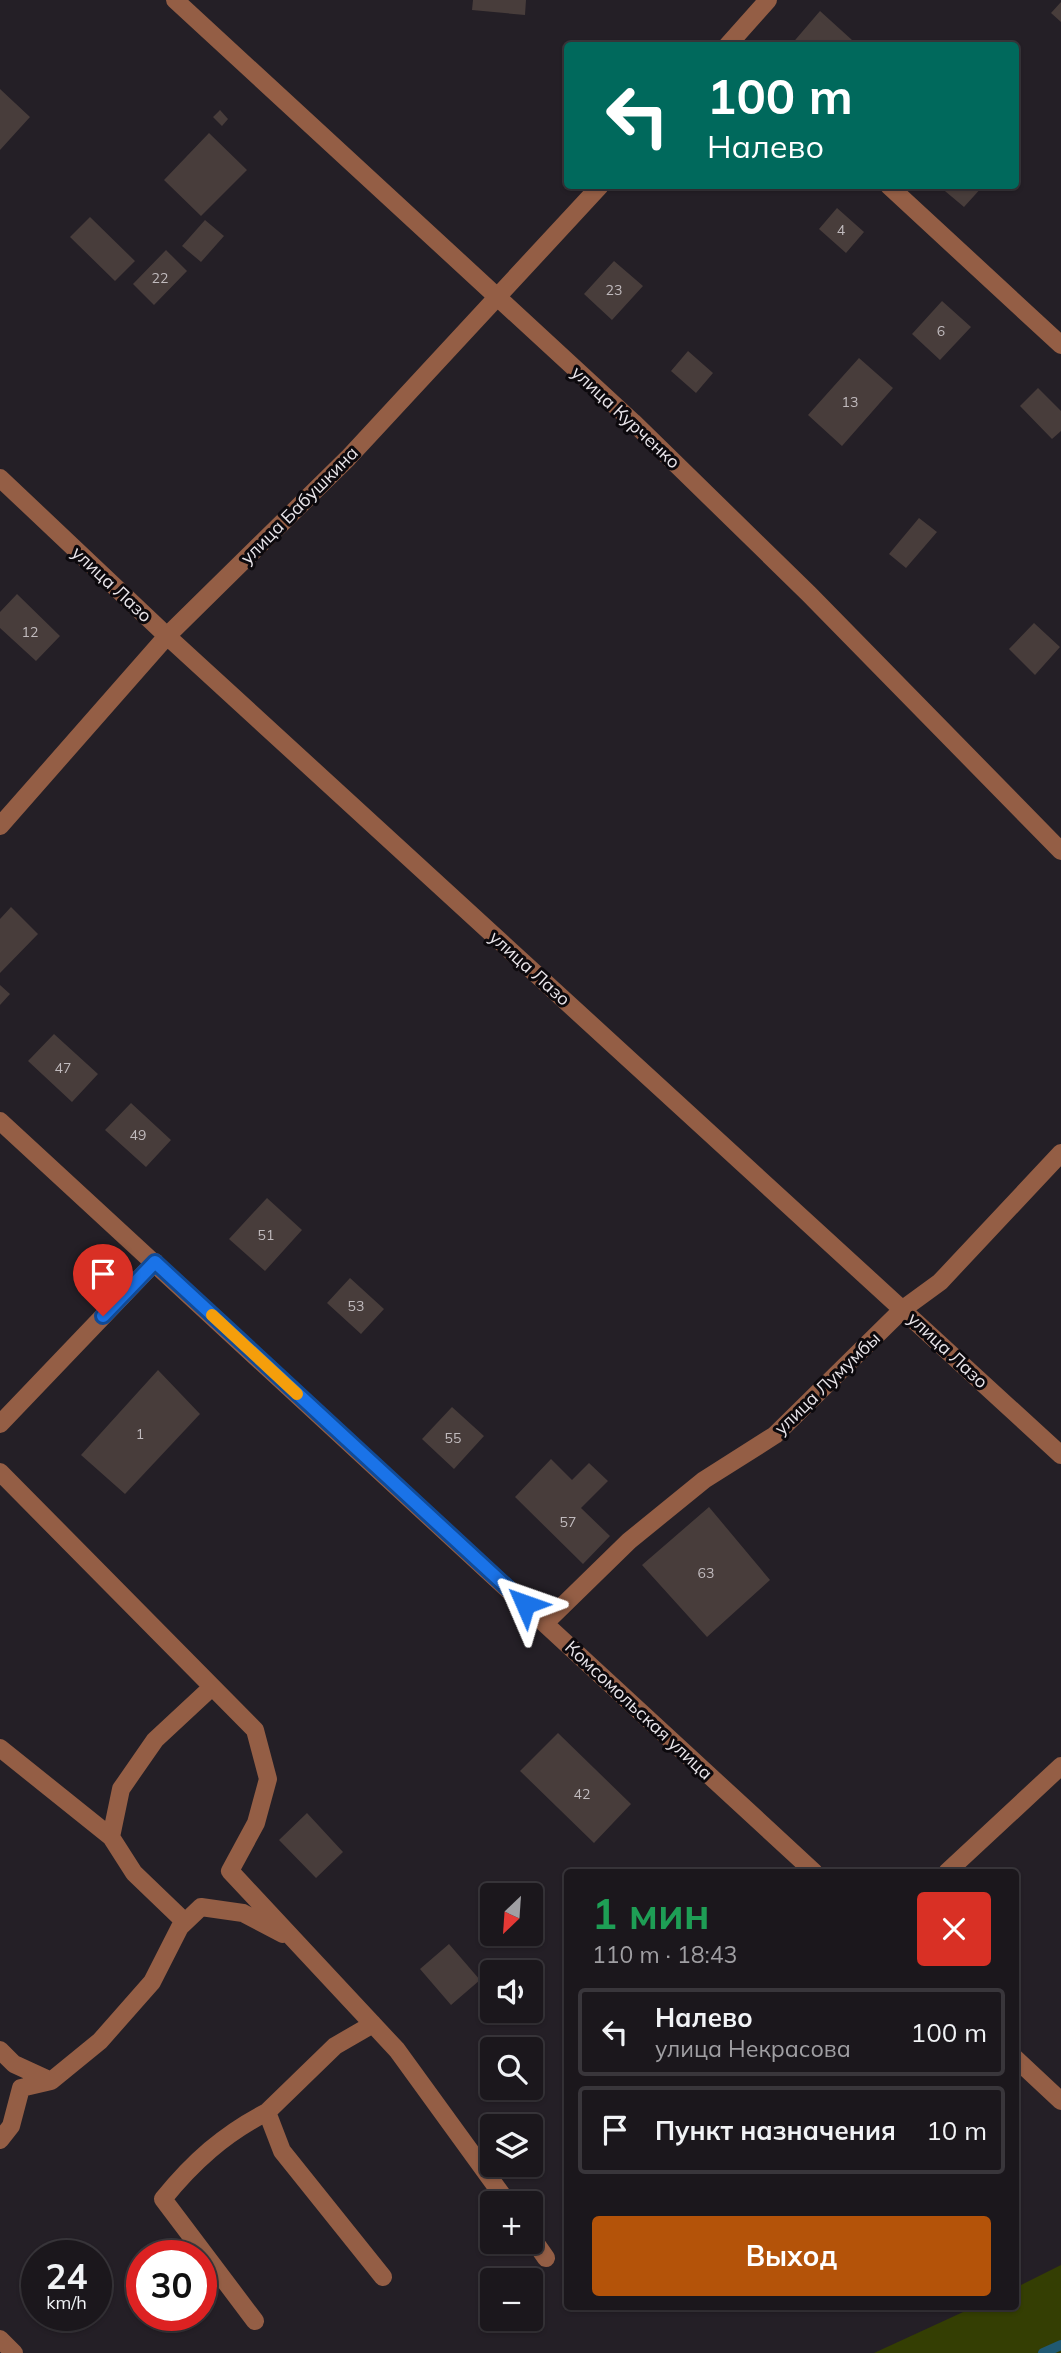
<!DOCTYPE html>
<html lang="ru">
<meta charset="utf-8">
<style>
:root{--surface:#1b171c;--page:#282429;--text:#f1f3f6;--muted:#a09fa3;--line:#39363b;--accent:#b45309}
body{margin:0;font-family:Mulish,sans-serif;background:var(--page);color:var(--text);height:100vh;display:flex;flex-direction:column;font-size:26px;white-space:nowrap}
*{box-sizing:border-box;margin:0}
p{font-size:23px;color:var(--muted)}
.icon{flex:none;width:38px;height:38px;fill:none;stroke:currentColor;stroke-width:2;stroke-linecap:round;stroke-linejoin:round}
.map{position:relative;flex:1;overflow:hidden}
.panel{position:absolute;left:564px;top:1869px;width:455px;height:441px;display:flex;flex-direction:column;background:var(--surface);border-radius:7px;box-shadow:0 2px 5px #0004,0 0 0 2px var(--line)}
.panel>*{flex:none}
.banner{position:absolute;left:564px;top:42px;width:455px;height:147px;border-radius:7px;box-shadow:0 2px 5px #0004,0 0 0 2px var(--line);background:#00695c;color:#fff;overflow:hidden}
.needle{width:46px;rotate:205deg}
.fabs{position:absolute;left:480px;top:1883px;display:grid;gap:14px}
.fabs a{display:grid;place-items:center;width:63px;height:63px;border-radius:7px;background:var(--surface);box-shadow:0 2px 5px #0004,0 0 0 2px var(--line);font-size:35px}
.speed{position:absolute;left:21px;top:2240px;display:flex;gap:14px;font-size:35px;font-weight:700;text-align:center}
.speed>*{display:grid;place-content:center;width:91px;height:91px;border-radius:50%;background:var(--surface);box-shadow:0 2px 5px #0004,0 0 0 2px var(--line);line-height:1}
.speed small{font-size:18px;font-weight:400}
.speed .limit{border:10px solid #d22;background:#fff;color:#111}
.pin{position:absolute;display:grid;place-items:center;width:60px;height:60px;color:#fff;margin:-72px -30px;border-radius:50% 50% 50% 0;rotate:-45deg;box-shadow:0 0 7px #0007}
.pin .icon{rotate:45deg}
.me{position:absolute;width:77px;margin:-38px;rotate:313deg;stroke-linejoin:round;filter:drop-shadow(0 0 5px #0008)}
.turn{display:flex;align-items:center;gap:24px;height:147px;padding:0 28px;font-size:32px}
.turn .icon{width:91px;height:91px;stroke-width:2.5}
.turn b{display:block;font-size:49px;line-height:60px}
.round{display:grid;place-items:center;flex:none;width:74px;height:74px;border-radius:7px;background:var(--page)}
.summary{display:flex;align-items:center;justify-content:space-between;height:119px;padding:0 28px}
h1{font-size:42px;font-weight:700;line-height:52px;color:#1e9e55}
.primary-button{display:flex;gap:14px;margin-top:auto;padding:14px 28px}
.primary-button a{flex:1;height:80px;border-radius:7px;background:var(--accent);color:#fff;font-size:28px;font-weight:700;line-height:80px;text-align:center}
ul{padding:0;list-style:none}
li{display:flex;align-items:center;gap:21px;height:88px;margin:0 14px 10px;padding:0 14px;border:4px solid var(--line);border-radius:7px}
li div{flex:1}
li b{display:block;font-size:26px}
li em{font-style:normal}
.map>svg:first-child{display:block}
.green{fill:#343e03}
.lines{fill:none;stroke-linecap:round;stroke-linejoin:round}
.stream{stroke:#205972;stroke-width:10}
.building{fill:#483d3b}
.minor{stroke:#945e45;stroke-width:18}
.route-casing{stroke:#114b97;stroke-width:18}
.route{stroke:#1a73e8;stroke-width:12}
.slow{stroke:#f59e0b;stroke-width:12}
.labels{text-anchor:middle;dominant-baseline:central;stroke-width:6;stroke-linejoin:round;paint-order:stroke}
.number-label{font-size:14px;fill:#c1bbbe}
.street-label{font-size:18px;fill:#e9e5ea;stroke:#0c090d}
</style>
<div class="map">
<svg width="1061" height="2353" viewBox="0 0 1061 2353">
<rect width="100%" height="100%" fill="#241f26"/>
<!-- green -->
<path class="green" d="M1061,2265v88h-187l100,-46 41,-1v-18z"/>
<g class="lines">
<!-- stream -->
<path class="stream" d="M1043,2353l18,-8"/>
</g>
<!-- building -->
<path class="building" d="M473,0h53l-1,15 -53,-5z
M1061,2v20l-10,-9z
M820,11l32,29 -5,6h-57z
M0,89l30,28 -30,33z
M220,110l8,9 -6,7 -9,-9z
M209,133l38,37 -46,46 -37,-36z
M939,186h44l-19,21z
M837,208l27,24 -18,21 -27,-24z
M90,217l45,44 -20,20 -45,-44z
M205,220l19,16 -23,26 -19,-16z
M166,250l21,21 -33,34 -21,-21z
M614,261l29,25 -31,34 -28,-26z
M942,301l29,26 -31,33 -28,-26z
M688,351l25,22 -17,20 -25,-22z
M859,358l34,30 -51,58 -34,-31z
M1038,388l23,23v20l-9,8 -32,-33z
M919,518l18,14 -31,36 -17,-14z
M17,594l43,42 -24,25 -36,-33v-16z
M1034,623l26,24 -25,28 -26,-26z
M11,907l27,27 -38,39v-54z
M0,985l10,9 -10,11z
M54,1034l44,40 -26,28 -44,-41z
M131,1103l40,37 -25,27 -41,-37z
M267,1198l35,32 -37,41 -36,-32z
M350,1278l34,31 -23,25 -34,-31z
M158,1370l42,44 -75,80 -44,-39z
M452,1407l32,29 -30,33 -32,-30z
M551,1459l21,21 17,-17 19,18 -27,27 29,28 -27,28 -68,-67z
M709,1507l61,73 -63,57 -65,-72z
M558,1733l73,71 -37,39 -74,-72z
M307,1813l36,39 -27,26 -37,-38z
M449,1944l31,36 -29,25 -31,-36z"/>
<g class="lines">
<!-- minor -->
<path class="minor" d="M175,0l458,422 176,172 252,257
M727,46l41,-46
M889,186l172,159
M0,478l167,158 894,819
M0,826l167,-190 181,-178 252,-272
M0,1121l814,751
M0,1424l155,-162
M0,1472l255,258 13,49 -12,44 -26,48 167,179 111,153
M545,1623l84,-82 75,-61 71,-45 128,-126 37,-27 121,-129
M0,1748l111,89
M947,1872l114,-106
M185,1922l-51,-49 -23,-36 10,-48 34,-49 57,-53
M373,2024l-38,22 -68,66 15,39 101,126
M0,2050l14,14 37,17 49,-40 52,-59 28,-55 21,-20 42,6 40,21
M1015,2058l46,43
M0,2140l11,-14 10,-38 30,-7
M530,2235l16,23
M255,2321l-92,-122c30,-37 61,-65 104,-87
M0,2339l14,14"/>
</g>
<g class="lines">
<defs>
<path id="route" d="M103,1316l52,-54 370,342"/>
</defs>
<!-- route casing -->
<use href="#route" class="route-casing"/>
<!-- route -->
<use href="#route" class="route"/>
<!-- slow -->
<path class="slow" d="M212,1315l85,79"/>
</g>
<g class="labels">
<!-- number labels -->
<g class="number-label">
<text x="841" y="230">4</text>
<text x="160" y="278">22</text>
<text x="614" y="290">23</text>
<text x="941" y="331">6</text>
<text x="850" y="402">13</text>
<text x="30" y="632">12</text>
<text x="63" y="1068">47</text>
<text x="138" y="1135">49</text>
<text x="266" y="1235">51</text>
<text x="356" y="1306">53</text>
<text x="140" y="1434">1</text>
<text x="453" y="1438">55</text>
<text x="568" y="1522">57</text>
<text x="706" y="1573">63</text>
<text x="582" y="1794">42</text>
</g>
<!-- street labels -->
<g class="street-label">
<text transform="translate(626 417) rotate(43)">улица Курченко</text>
<text transform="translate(299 505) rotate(-45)">улица Бабушкина</text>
<text transform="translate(112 584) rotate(43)">улица Лазо</text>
<text transform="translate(530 968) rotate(42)">улица Лазо</text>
<text transform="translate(948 1350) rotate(43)">улица Лазо</text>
<text transform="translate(827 1383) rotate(-44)">улица Лумумбы</text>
<text transform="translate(639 1710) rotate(43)">Комсомольская улица</text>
</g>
</g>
</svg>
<div class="fabs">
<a><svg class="needle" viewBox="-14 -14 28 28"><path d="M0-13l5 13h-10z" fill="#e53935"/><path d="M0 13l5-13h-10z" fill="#a09fa3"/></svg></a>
<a><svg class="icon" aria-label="sound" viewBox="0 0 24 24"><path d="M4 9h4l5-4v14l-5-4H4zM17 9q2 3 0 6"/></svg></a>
<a><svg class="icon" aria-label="search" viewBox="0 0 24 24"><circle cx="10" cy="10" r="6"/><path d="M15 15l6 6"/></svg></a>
<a><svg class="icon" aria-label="layers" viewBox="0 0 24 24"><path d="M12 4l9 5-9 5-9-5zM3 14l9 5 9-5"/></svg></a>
<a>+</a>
<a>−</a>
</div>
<div class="speed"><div>24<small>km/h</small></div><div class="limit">30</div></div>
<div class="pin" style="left:103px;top:1316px;background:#d93025"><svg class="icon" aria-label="arrive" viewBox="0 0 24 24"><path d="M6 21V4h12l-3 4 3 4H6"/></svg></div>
<svg class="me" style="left:525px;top:1604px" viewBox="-20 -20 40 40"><path d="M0-17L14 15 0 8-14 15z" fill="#1a73e8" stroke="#fff" stroke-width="4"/></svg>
<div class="banner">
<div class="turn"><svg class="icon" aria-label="left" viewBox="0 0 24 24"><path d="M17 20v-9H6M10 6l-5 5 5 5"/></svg><div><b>100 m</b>Налево</div></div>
</div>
<section class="panel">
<div class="summary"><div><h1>1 мин</h1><p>110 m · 18:43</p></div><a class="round" style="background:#d93025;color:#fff"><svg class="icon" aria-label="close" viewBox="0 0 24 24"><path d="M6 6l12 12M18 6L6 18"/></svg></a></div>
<ul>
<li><svg class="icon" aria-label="left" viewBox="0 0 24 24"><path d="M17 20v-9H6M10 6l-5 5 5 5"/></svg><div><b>Налево</b><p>улица Некрасова</p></div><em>100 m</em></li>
<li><svg class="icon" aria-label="arrive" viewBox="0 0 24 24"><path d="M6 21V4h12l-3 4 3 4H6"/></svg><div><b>Пункт назначения</b></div><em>10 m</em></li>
</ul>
<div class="primary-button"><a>Выход</a></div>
</section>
</div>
